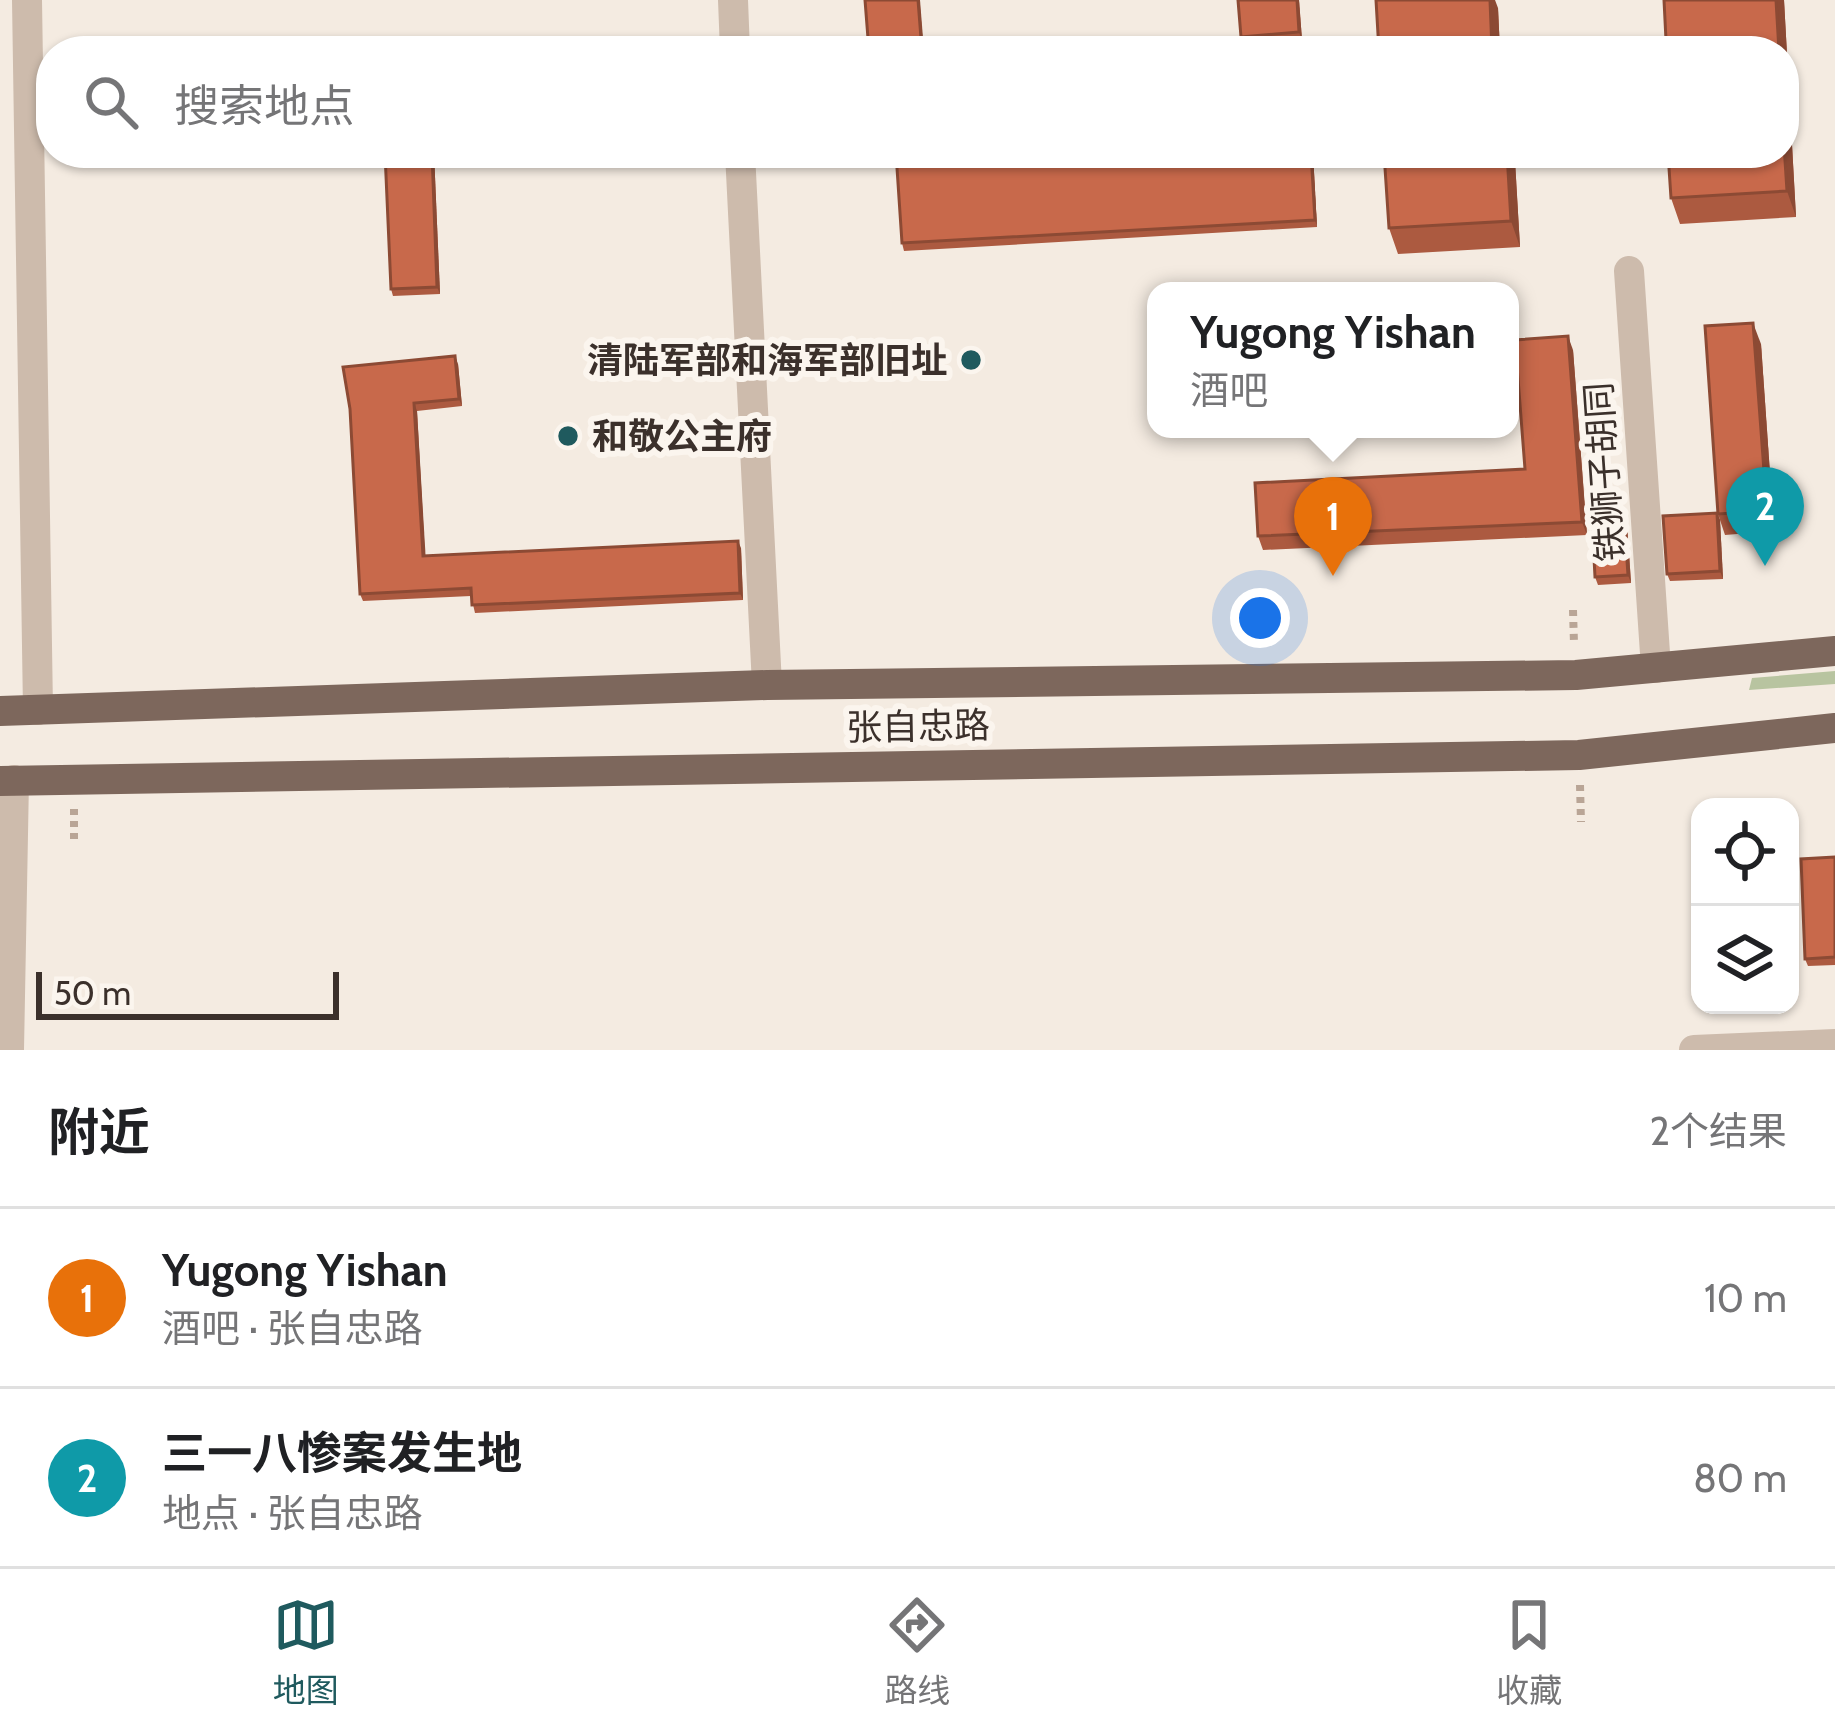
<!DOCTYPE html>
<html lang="zh">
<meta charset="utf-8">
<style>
body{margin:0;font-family:Cabin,"Noto Sans SC",sans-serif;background:#f2f2f2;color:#202124}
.controls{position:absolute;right:36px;bottom:36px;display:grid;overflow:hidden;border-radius:24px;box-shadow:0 3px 9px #0004}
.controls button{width:108px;height:108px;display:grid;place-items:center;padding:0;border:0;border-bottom:3px solid #e0e0e0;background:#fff;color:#202124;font:60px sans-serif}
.scale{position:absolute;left:36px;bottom:30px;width:303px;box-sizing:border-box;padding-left:12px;border:6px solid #3b302b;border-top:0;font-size:33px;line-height:42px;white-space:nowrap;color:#3b302b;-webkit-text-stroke:9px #fbf5ee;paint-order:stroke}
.you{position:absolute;left:1260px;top:618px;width:42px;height:42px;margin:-30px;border:9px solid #fff;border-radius:50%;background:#1a73e8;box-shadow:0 0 0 18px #1a73e833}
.badge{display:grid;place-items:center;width:78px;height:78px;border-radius:50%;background:#1f5a5e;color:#fff;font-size:39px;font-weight:700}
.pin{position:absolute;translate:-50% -99px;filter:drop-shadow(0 3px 6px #0008)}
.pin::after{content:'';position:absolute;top:63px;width:42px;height:36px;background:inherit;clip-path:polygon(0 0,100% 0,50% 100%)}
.popup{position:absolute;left:1147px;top:282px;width:372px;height:156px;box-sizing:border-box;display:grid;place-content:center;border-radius:24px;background:#fff;filter:drop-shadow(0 3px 9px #0005);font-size:39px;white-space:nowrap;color:#757577}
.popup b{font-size:45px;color:#202124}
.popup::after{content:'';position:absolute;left:50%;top:100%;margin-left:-24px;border:24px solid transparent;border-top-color:#fff}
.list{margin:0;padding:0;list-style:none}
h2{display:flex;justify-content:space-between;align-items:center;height:156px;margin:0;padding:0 48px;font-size:51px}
h2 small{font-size:39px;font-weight:400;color:#757577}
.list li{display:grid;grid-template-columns:78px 1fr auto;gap:36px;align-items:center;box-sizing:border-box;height:180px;padding:0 48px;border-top:3px solid #e0e0e0}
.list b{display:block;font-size:45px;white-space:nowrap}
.list p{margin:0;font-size:39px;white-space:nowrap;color:#757577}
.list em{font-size:39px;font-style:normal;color:#757577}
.icon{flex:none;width:66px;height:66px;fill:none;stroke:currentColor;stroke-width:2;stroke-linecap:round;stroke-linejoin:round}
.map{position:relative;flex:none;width:1835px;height:1050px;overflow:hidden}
.search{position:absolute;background:#fff;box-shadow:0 3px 9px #0004;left:36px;right:36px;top:36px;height:132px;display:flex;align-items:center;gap:30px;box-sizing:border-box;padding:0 42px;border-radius:48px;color:#757577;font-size:45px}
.sheet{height:516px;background:#fff}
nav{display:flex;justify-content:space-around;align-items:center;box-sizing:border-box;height:168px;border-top:3px solid #e0e0e0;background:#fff;font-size:33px;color:#757577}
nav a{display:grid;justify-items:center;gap:6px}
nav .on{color:#1f5a5e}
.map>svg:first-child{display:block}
</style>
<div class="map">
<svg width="1835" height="1050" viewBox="0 0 1835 1050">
<rect width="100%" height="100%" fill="#f4ebe1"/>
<!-- green -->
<polygon fill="#b8c4a0" points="1835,671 1835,684 1749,690 1752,678"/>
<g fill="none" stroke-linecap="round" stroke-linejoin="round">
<!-- path -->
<g stroke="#b9a596" stroke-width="8" stroke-dasharray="6 6" stroke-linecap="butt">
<polyline points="1573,610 1574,644"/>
<polyline points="1580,785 1581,822"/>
<polyline points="74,809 74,845"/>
</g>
<!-- minor -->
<g stroke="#cdbbac" stroke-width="30">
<polyline points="27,0 38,710"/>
<polyline points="733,0 735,51"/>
<polyline points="740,153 767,685"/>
<polyline points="1629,271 1656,668"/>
<polyline points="9,1050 14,780"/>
<polyline points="1694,1050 1835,1044"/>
</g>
<!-- major -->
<g stroke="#7d675c" stroke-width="30">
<polyline points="0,711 767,685 1576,675 1835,651"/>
<polyline points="0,781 1579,755 1835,728"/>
</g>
</g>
<!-- wall -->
<g fill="#ac5a40">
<polygon points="1299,0 1302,40 1243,44 1241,37"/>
<polygon points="1784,0 1796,217 1680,224 1671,198 1784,153 1379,51 1498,8 1500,50 1666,40"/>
<polygon points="385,153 434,153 440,294 393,296 391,289"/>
<polygon points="896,153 1313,153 1317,227 904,251 902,243"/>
<polygon points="1384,153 1665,153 1515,161 1520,247 1398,254 1389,228"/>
<polygon points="1761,344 1774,531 1725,535 1718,514"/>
<polygon points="1573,350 1587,535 1263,550 1258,536 1525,469"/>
<polygon points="458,364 462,406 417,411 425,556 741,548 743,600 475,613 471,596 363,601 360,594 350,409"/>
<polygon points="1717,513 1720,520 1723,579 1670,581 1667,574"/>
<polygon points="1624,518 1627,525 1631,583 1598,585 1595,577"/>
<polygon points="1835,857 1835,965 1808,966 1805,959"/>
</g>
<!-- shaded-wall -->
<g fill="#8c4a34">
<polygon points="918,0 920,0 924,51 922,51"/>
<polygon points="1297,0 1299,0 1302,40 1299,32"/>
<polygon points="1490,0 1495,0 1498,8 1500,51 1493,51"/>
<polygon points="1776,0 1784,0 1796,217 1787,191 1784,145 1784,51 1779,51"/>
<polygon points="432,153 434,153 440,294 437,287"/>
<polygon points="1311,153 1313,153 1317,227 1315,220"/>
<polygon points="1507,153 1512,153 1515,161 1520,247 1511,221"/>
<polygon points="1753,323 1761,344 1774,531 1767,511"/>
<polygon points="1568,336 1573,350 1587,535 1582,522"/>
<polygon points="455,356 458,364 462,406 459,399"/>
<polygon points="414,403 417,411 426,563 423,556"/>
<polygon points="1717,513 1720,520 1723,579 1720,571"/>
<polygon points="1624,518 1627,525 1631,583 1628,575"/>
<polygon points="738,541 741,548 743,600 740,593"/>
</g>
<!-- building -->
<g fill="#c8694b" stroke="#8c4a34" stroke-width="3">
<polygon points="865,0 918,0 922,51 869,51"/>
<polygon points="1238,0 1297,0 1299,32 1241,37"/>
<polygon points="1376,0 1490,0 1492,50 1666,40 1664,0 1776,0 1779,51 1379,51"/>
<polygon points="1784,145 1787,191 1671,198 1668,153 1784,153"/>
<polygon points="385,153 432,153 437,287 391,289"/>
<polygon points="896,153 1311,153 1315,220 902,243"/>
<polygon points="1384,153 1507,153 1511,221 1389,228"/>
<polygon points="1753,323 1767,511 1718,514 1705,326"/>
<polygon points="1568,336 1582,522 1258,536 1255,483 1525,469 1515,340"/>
<polygon points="455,356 459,399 414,403 423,556 738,541 740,593 472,605 471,588 360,594 350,409 343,367"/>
<polygon points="1717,513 1720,571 1667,574 1663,516"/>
<polygon points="1624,518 1628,575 1595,577 1592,520"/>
<polygon points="1835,857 1835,957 1805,959 1801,859"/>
</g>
<!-- markers -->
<g fill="#1f5a5e" stroke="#fbf5ee" stroke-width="4.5">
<circle cx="971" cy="360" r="12"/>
<circle cx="568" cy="436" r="12"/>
</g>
<g text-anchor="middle" stroke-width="12" stroke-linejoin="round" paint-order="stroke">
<!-- poi labels -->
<g font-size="36" font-weight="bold" fill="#3b302b" stroke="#fbf5ee" text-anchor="end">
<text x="947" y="373">清陆军部和海军部旧址</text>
<text x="592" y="449" text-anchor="start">和敬公主府</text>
</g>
<!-- street labels -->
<g font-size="36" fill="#3b302b" stroke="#fbf5ee">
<text transform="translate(1604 472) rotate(-94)" y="13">铁狮子胡同</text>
<text transform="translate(918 726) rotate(-1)" y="13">张自忠路</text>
</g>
</g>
</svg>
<div class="controls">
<button><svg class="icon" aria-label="locate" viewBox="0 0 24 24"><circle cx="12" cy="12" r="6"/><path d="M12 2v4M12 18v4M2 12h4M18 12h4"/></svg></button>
<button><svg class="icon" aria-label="layers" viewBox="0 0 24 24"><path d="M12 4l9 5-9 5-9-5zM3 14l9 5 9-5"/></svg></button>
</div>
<div class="scale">50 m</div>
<div class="you"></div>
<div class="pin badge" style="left:1333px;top:576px;background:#e8710a">1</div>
<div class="popup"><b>Yugong Yishan</b>酒吧</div>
<div class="pin badge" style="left:1765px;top:566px;background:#0f9aa8">2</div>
<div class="search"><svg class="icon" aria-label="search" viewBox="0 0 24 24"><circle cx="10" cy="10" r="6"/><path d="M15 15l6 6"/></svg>搜索地点</div>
</div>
<section class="sheet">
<h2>附近<small>2个结果</small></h2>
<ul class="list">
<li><span class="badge" style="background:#e8710a">1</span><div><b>Yugong Yishan</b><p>酒吧 · 张自忠路</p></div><em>10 m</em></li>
<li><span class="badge" style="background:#0f9aa8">2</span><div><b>三一八惨案发生地</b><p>地点 · 张自忠路</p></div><em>80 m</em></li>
</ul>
</section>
<nav>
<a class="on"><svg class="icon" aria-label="map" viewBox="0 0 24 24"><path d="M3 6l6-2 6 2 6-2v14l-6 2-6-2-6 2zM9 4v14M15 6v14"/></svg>地图</a>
<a><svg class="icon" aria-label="directions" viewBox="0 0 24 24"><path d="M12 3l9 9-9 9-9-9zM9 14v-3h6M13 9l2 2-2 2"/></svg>路线</a>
<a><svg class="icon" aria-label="saved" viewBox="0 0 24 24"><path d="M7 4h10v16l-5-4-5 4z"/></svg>收藏</a>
</nav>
